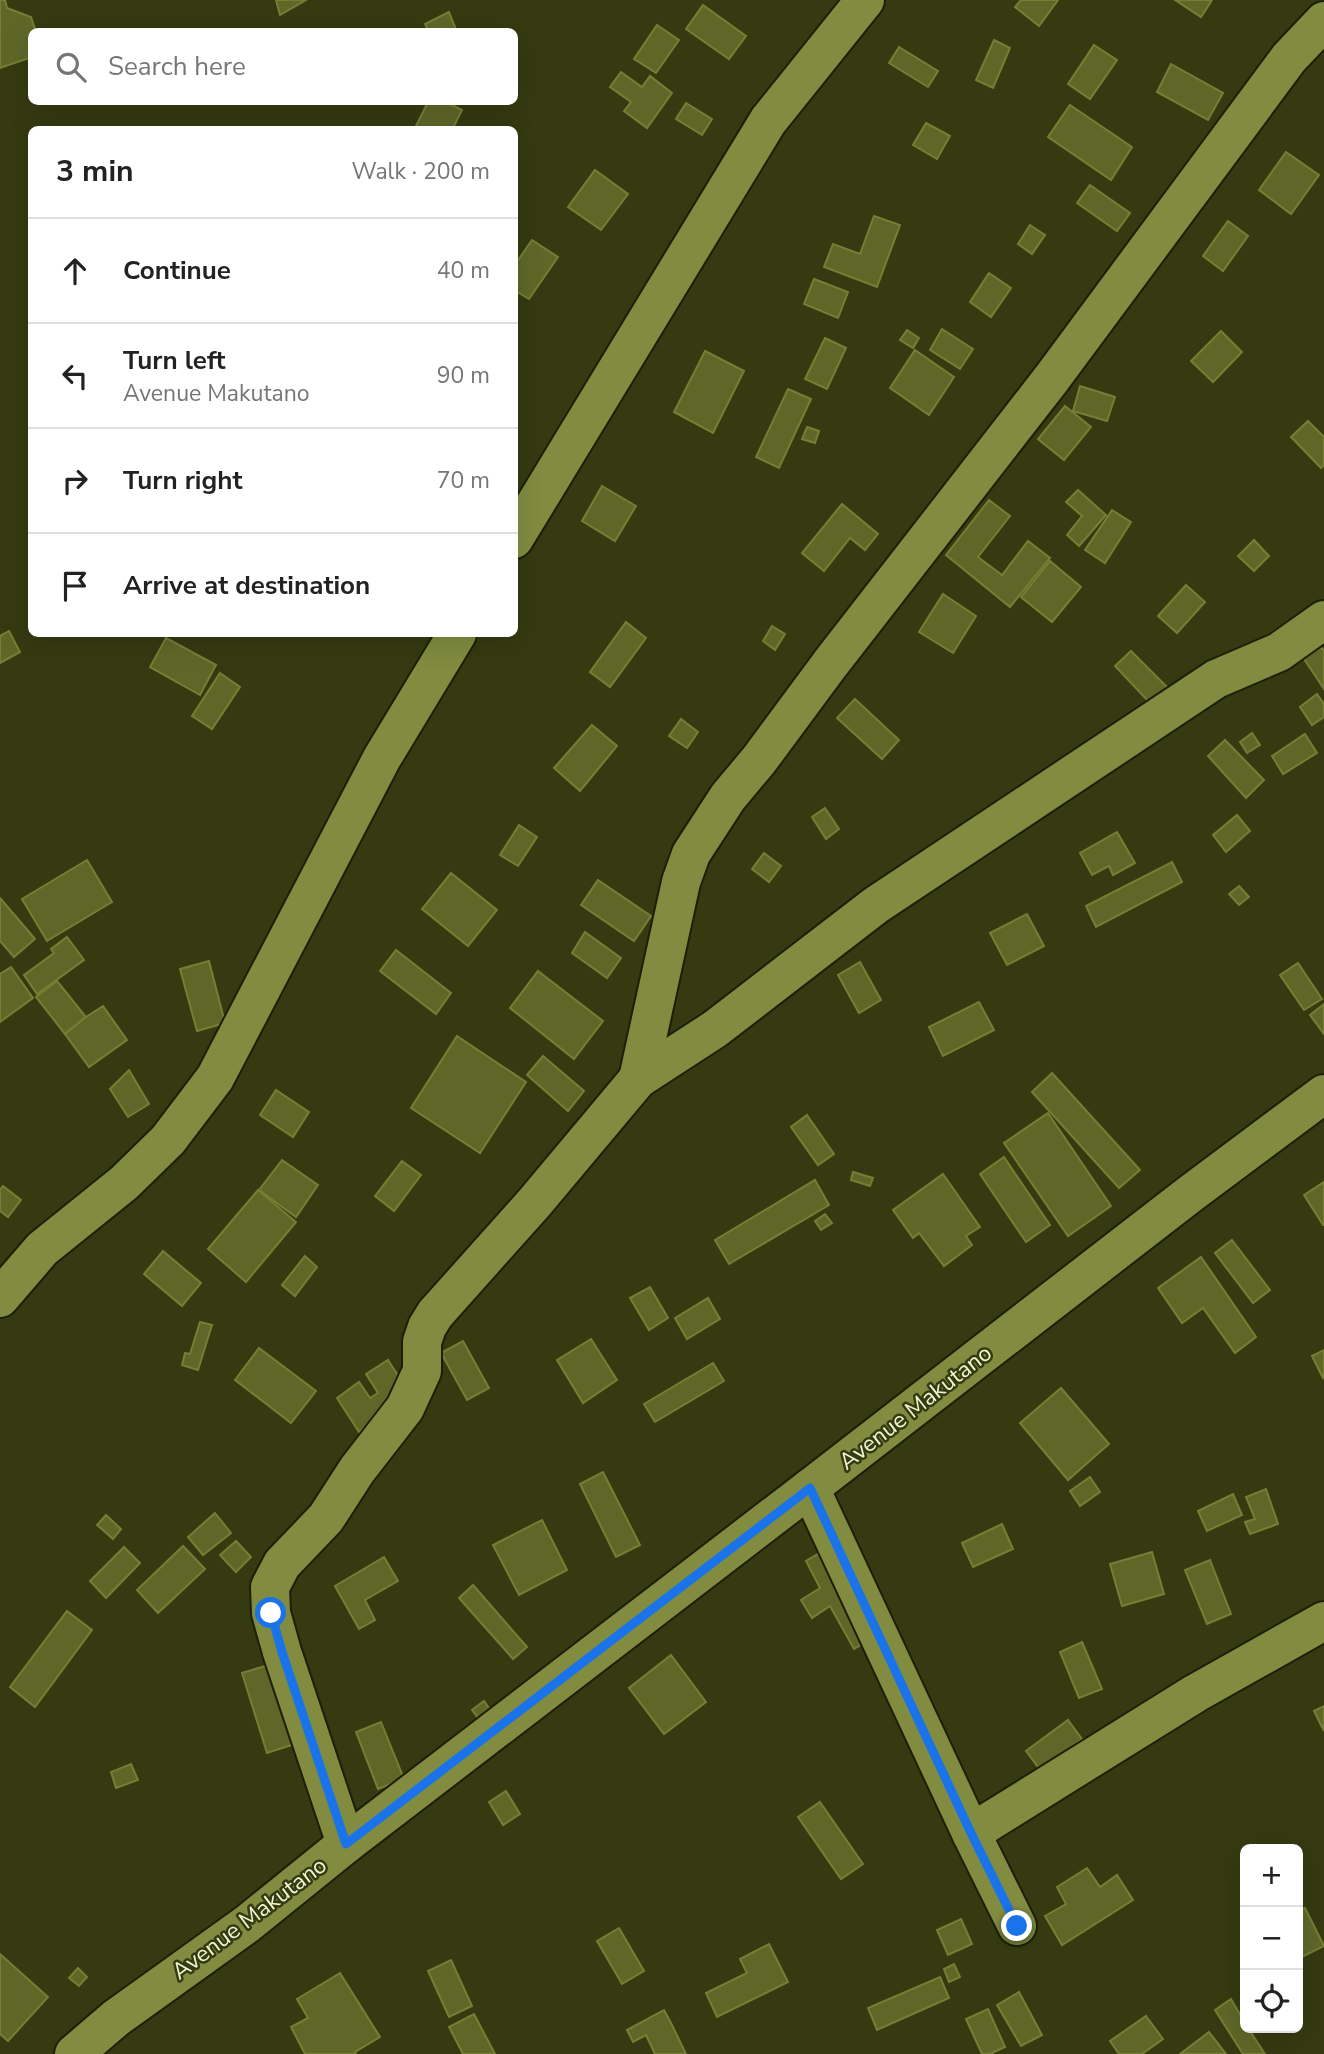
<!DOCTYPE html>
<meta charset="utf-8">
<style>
body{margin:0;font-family:"Nunito Sans",sans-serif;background:#f6f6f6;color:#222}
.controls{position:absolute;right:21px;bottom:21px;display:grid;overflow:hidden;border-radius:10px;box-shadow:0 7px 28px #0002}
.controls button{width:63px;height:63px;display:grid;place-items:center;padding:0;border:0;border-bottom:2px solid #e0e0e0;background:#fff;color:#222;font:35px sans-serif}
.stop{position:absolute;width:21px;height:21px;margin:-16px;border:5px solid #1a73e8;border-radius:50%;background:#fff}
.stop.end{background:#1a73e8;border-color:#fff;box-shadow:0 2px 7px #0008}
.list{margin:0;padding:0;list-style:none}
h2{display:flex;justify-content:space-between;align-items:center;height:91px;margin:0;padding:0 28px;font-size:30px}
h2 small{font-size:23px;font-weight:400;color:#767676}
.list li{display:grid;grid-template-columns:46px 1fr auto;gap:21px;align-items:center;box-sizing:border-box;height:105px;padding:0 28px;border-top:2px solid #e0e0e0}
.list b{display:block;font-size:26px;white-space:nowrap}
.list p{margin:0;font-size:23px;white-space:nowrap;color:#767676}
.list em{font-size:23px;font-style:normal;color:#767676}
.icon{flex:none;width:38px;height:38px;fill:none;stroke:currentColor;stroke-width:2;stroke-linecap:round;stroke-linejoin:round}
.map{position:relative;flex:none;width:1324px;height:2054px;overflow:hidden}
.search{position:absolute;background:#fff;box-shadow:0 7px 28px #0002;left:28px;top:28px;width:490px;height:77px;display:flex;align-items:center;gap:18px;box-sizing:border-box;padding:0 24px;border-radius:10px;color:#767676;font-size:26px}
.panel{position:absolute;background:#fff;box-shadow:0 7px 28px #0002;left:28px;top:126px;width:490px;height:511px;border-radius:10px}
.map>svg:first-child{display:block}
</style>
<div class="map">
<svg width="1324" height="2054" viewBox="0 0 1324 2054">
<rect width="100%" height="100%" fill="#353a11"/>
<!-- building -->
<g fill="#5f6728" stroke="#757f33" stroke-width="2">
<polygon points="0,0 5,0 7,8 31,17 36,32 32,32 32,57 0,68"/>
<polygon points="276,0 306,0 280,15"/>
<polygon points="1021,0 1058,0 1039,26 1015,7"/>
<polygon points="1175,0 1212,0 1201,17"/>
<polygon points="703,5 746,36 729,59 686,29"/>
<polygon points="449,12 457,32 429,32 425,24"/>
<polygon points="657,25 679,40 656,73 634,59"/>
<polygon points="994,40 1010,48 993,88 976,80"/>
<polygon points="1094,45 1117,60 1090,99 1068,84"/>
<polygon points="899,47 938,71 928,87 889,63"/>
<polygon points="1171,64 1223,93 1208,120 1157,92"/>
<polygon points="621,72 642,87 650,76 672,93 647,128 624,111 631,102 610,87"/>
<polygon points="428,102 446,102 462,110 452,130 414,130"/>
<polygon points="686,103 712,119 702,135 676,119"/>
<polygon points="1070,105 1132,147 1111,180 1048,137"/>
<polygon points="926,123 950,136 937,159 913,145"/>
<polygon points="1286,152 1319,175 1291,214 1259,190"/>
<polygon points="595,170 628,194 601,230 568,207"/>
<polygon points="1090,185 1130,213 1117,231 1077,203"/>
<polygon points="874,216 900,225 877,287 824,267 833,244 860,254"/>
<polygon points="1228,221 1248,236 1223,271 1203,256"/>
<polygon points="1030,225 1045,235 1032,254 1018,244"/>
<polygon points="532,240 558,257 529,299 514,290 514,266"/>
<polygon points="989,273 1011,288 991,317 970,302"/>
<polygon points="814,279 848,292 838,318 804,304"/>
<polygon points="942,329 973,349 960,369 930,350"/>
<polygon points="907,330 919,338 913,348 900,340"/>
<polygon points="1221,331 1242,352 1213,382 1191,361"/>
<polygon points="825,338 846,348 827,389 805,379"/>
<polygon points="915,350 954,377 929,415 890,388"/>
<polygon points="705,351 744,371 713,433 674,412"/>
<polygon points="1080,386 1115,397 1107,421 1073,411"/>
<polygon points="788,389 811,399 779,468 756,457"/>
<polygon points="1065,406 1091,427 1064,460 1038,439"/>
<polygon points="1308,421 1324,437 1324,465 1321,468 1291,437"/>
<polygon points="807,427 819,431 815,443 802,439"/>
<polygon points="602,486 636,506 615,541 582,521"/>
<polygon points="1078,490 1106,515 1079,546 1067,535 1082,516 1066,502"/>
<polygon points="989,500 1010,516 978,557 1002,575 1028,541 1050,558 1010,607 946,555"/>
<polygon points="842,504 878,534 865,550 850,538 824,571 802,553"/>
<polygon points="1112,510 1131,522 1105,563 1085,550"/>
<polygon points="1254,540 1269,556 1254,571 1238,556"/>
<polygon points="1050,561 1081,587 1052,622 1021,597"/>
<polygon points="1186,585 1205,602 1177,633 1158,616"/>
<polygon points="943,594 976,616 953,653 919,632"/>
<polygon points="626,622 646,638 610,687 590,672"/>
<polygon points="772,626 785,634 775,650 763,641"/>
<polygon points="9,631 20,652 0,663 0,636"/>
<polygon points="166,638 216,665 200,695 150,667"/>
<polygon points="1321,647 1324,651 1324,689 1304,659"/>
<polygon points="1131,651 1169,689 1152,705 1115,666"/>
<polygon points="220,673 240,687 212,729 192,716"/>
<polygon points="1317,694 1324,704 1324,717 1312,725 1300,707"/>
<polygon points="855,699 899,740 882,759 837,718"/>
<polygon points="681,719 698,732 687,748 669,736"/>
<polygon points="592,725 617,746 580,791 554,768"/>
<polygon points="1252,733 1260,745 1247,753 1240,742"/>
<polygon points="1305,734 1317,753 1283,774 1272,756"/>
<polygon points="1225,740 1264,780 1246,798 1208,756"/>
<polygon points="825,808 839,829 826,839 812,817"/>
<polygon points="1237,815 1250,831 1226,852 1213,835"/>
<polygon points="519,825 537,837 518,866 500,855"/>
<polygon points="1117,832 1135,863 1113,875 1109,866 1092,875 1080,853"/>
<polygon points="764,853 781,866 769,882 752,869"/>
<polygon points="87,860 112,902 47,941 22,899"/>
<polygon points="1172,862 1182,882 1096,927 1086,906"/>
<polygon points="451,873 497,910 468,946 422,909"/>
<polygon points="598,880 651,916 634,941 581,905"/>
<polygon points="1239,886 1249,897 1239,905 1229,894"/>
<polygon points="0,898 35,939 14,957 0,941"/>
<polygon points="1027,914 1044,946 1007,965 990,933"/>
<polygon points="585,932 621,958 607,978 572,953"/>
<polygon points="67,937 84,960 37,994 24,975 54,953 51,949"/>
<polygon points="396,950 451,993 436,1014 380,971"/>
<polygon points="209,961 225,1023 197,1031 180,969"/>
<polygon points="860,962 881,1000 859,1013 838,975"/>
<polygon points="1298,963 1322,999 1304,1010 1280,975"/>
<polygon points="11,967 33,998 0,1022 0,974"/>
<polygon points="538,971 603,1021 574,1059 510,1008"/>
<polygon points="57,981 86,1017 65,1034 36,997"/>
<polygon points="979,1002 994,1030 943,1056 929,1027"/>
<polygon points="1324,1004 1324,1034 1310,1015"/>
<polygon points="103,1006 127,1040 89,1067 65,1034 86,1017"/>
<polygon points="457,1036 526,1082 480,1153 411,1108"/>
<polygon points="543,1056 584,1091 568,1111 527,1075"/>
<polygon points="129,1070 149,1104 128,1117 110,1089"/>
<polygon points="1052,1073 1140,1170 1119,1188 1032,1092"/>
<polygon points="276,1090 309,1112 293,1137 260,1115"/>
<polygon points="1048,1113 1111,1206 1068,1236 1004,1143"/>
<polygon points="807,1115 834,1154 818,1165 791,1127"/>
<polygon points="1004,1157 1050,1225 1026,1242 980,1174"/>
<polygon points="282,1160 318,1185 296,1217 259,1190"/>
<polygon points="402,1161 421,1175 394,1211 375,1196"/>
<polygon points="853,1172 873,1178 870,1186 851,1180"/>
<polygon points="943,1174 980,1227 966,1236 972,1245 944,1266 919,1233 913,1238 893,1210"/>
<polygon points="815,1180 829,1205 729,1264 715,1240"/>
<polygon points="1324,1182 1324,1224 1323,1225 1304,1195"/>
<polygon points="3,1186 21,1200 8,1217 0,1211 0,1190"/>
<polygon points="258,1190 296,1222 246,1282 208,1249"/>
<polygon points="825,1214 832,1223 821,1230 815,1221"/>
<polygon points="1232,1240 1270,1290 1253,1303 1215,1253"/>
<polygon points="163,1251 201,1283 182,1306 144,1274"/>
<polygon points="305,1256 317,1267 295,1296 282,1285"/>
<polygon points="1201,1257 1256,1337 1235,1353 1203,1308 1182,1323 1158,1288"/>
<polygon points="650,1287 668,1318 649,1330 630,1298"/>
<polygon points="708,1298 720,1319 687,1339 675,1318"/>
<polygon points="200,1322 212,1325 198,1370 182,1365 185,1353 190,1354"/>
<polygon points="591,1339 617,1380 583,1403 557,1360"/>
<polygon points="463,1341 489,1388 467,1400 441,1353"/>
<polygon points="259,1348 316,1391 291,1423 235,1380"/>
<polygon points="1324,1350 1324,1377 1323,1378 1312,1356"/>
<polygon points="388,1360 410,1394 359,1432 337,1398 359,1382 370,1398 378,1393 366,1374"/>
<polygon points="713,1363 724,1381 655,1422 644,1404"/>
<polygon points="1061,1388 1109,1444 1068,1480 1020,1423"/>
<polygon points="603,1472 640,1545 616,1557 580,1484"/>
<polygon points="1090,1477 1100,1492 1080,1506 1070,1491"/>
<polygon points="1266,1489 1278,1524 1250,1534 1245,1522 1255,1519 1246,1497"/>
<polygon points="1233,1494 1242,1515 1207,1531 1198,1511"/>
<polygon points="215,1513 231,1533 203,1555 188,1537"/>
<polygon points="106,1515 121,1529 113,1539 97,1525"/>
<polygon points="542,1520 567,1570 519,1595 493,1545"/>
<polygon points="1002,1524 1013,1549 973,1567 962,1543"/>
<polygon points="236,1541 251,1557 236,1572 220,1555"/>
<polygon points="183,1546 205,1569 158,1613 137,1590"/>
<polygon points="124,1547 140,1563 106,1598 90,1581"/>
<polygon points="825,1550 873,1638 854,1649 830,1606 812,1618 801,1600 820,1588 806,1561"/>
<polygon points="1152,1552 1164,1594 1122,1606 1110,1564"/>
<polygon points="384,1557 398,1581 365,1600 375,1620 359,1629 335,1586"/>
<polygon points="1210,1560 1231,1614 1207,1624 1185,1570"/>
<polygon points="473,1585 527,1647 513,1659 459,1598"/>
<polygon points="67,1611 92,1630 35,1707 10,1687"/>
<polygon points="1082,1642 1102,1689 1079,1698 1060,1652"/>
<polygon points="671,1655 706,1702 664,1734 629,1688"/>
<polygon points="285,1660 310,1739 267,1753 242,1673"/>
<polygon points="484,1701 501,1725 490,1734 472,1710"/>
<polygon points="1324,1706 1324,1731 1314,1711"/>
<polygon points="1068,1720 1082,1739 1041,1771 1026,1751"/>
<polygon points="381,1722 404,1779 378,1789 356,1732"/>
<polygon points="131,1764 138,1780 116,1788 111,1772"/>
<polygon points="506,1791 520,1814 503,1825 489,1802"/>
<polygon points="820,1802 863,1864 841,1879 798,1817"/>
<polygon points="1087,1868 1100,1887 1117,1875 1133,1900 1062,1945 1045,1916 1066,1904 1057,1887"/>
<polygon points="1305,1908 1324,1946 1298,1959 1298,1912"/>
<polygon points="961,1919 972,1944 948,1955 937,1930"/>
<polygon points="619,1928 644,1971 622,1984 597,1941"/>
<polygon points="769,1944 788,1982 717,2017 706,1993 747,1973 740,1959"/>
<polygon points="0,1954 48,1997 8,2041 0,2034"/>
<polygon points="451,1960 472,2006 449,2017 428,1971"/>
<polygon points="954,1964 960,1977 949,1982 944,1969"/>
<polygon points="78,1968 87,1977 79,1986 69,1978"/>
<polygon points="340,1973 380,2037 355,2052 356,2054 305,2054 291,2027 308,2018 297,1999"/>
<polygon points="940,1977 949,1998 877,2030 868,2008"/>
<polygon points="1019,1992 1042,2035 1021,2046 997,2005"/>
<polygon points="1231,1999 1245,2023 1245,2028 1248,2028 1265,2054 1243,2054 1215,2010"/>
<polygon points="988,2009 1005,2047 990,2054 982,2054 966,2019"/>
<polygon points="664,2010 671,2023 686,2054 655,2054 646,2035 633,2042 627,2030"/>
<polygon points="474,2014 495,2054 463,2054 449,2027"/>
<polygon points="1146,2016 1163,2039 1142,2054 1119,2054 1110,2041"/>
<polygon points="1209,2032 1226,2054 1180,2054"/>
</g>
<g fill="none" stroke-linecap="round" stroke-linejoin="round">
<!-- minor casing -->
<g stroke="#1d2008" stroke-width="42">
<g id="minor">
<polyline points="514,539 768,121 865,0"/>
<polyline points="638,1079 681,882 691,854 728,797 759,760 830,664 1052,378 1289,58 1324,21"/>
<polyline points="0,1298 42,1249 124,1183 168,1140 215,1078 382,758 457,634"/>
<polyline points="810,1488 971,1833 1017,1926"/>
<polyline points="971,1833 1196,1693 1324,1621"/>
<polyline points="346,1844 282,1652 271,1613 270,1587 282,1564 326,1518 357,1470 405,1408 422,1371 422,1342 427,1327 435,1314 535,1202 638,1079 715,1029 876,905 1216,679 1279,652 1324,620"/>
<polyline points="74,2054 116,2018 247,1924 346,1844 810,1488 1190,1194 1324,1094"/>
</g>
</g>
<!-- minor -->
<use href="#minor" stroke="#818c40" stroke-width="38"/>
</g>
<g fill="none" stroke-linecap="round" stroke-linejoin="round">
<!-- route -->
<polyline stroke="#1a73e8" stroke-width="9" points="271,1613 282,1652 346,1844 810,1488 971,1833 1017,1926"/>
</g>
<g text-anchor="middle" stroke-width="5" stroke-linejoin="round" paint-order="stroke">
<!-- street labels -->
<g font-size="23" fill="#eff6cf" stroke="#353a11">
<text transform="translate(915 1407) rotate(-38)" y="8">Avenue Makutano</text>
<text transform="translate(249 1918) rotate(-37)" y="8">Avenue Makutano</text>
</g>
</g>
</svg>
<div class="controls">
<button>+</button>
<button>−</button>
<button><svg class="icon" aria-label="locate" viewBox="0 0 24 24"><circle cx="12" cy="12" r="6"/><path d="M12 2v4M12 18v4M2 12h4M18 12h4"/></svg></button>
</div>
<div class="stop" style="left:271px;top:1613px"></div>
<div class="stop end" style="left:1017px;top:1926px"></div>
<div class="search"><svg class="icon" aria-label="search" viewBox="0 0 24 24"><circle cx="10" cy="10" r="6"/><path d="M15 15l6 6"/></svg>Search here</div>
<section class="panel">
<h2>3 min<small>Walk · 200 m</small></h2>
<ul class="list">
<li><svg class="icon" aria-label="ahead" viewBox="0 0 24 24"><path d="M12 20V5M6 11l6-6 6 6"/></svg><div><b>Continue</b></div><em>40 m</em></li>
<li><svg class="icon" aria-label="left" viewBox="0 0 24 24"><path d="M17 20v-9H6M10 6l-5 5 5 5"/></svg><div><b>Turn left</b><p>Avenue Makutano</p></div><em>90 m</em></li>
<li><svg class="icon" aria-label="right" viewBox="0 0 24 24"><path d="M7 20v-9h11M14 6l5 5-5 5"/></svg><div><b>Turn right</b></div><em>70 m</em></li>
<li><svg class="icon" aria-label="arrive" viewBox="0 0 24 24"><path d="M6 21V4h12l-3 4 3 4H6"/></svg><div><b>Arrive at destination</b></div></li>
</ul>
</section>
</div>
